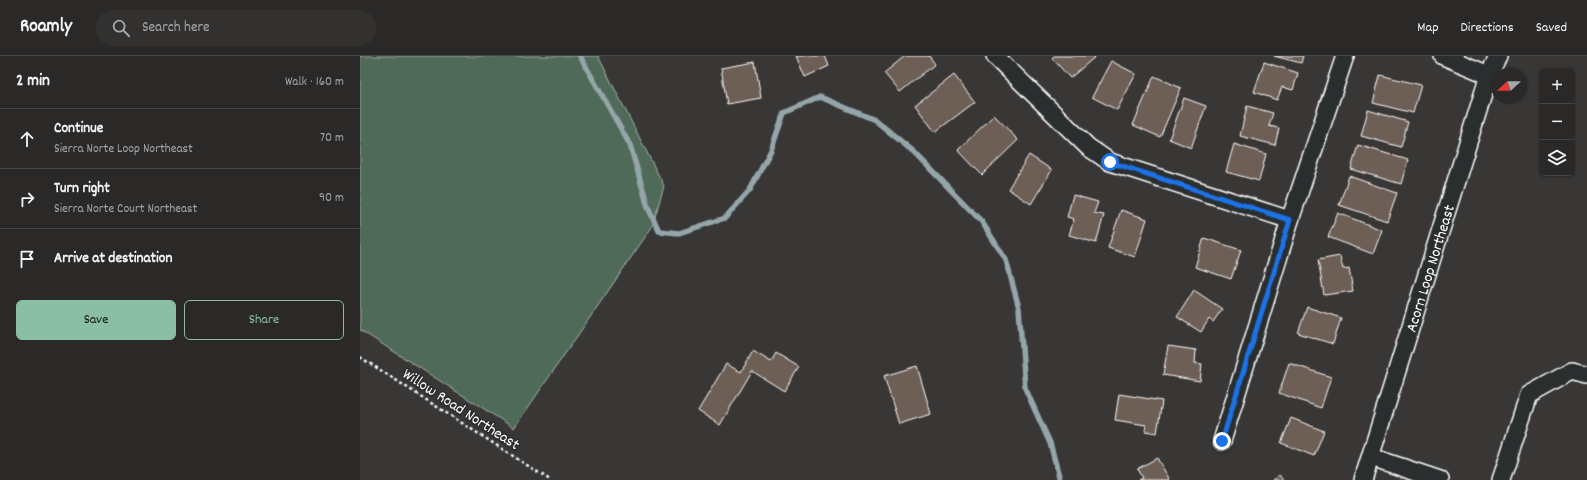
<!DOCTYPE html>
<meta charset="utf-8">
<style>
body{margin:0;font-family:Dekko,sans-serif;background:#323130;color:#f1f3f6}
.controls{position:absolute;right:12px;top:12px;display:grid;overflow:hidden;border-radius:6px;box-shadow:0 1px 3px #0004}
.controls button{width:36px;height:36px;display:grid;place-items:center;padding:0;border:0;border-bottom:1px solid #464545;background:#2a2928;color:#f1f3f6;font:20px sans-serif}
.compass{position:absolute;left:1131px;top:12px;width:36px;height:36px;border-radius:50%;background:#2a2928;box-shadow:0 1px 3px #0004;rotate:249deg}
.stop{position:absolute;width:12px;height:12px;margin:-9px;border:3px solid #1a73e8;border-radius:50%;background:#fff}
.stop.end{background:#1a73e8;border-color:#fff;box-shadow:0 1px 4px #0008}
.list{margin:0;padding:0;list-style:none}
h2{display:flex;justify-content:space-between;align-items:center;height:52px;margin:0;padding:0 16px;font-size:17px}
h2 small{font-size:13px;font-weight:400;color:#a5a6a8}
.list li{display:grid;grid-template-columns:26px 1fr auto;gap:12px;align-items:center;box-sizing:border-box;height:60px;padding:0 16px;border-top:1px solid #464545}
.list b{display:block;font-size:15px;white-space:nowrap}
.list p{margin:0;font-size:13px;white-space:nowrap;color:#a5a6a8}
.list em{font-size:13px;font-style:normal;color:#a5a6a8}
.actions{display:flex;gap:8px;padding:12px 16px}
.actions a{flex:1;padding:9px 0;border:1px solid #8abfa5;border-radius:6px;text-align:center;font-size:14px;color:#8abfa5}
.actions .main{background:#8abfa5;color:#111}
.icon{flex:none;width:22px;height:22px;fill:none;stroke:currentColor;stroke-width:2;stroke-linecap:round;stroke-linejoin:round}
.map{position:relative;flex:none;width:1227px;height:424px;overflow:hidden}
header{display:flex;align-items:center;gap:24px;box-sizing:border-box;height:56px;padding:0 20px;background:#2a2928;border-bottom:1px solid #464545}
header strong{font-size:19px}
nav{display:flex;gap:22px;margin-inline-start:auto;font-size:14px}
.search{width:280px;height:36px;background:#323130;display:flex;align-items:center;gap:10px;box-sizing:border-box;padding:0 14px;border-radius:22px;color:#a5a6a8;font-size:15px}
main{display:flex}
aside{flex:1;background:#2a2928}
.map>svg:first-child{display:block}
</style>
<header>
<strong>Roamly</strong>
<div class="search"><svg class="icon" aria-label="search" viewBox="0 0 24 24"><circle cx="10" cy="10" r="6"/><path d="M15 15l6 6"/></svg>Search here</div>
<nav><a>Map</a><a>Directions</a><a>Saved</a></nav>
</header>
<main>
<aside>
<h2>2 min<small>Walk · 160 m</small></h2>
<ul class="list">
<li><svg class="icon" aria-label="ahead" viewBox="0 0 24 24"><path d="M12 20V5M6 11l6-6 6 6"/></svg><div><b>Continue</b><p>Sierra Norte Loop Northeast</p></div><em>70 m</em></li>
<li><svg class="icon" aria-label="right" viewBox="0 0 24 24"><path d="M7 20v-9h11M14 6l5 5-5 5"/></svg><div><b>Turn right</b><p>Sierra Norte Court Northeast</p></div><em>90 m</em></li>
<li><svg class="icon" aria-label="arrive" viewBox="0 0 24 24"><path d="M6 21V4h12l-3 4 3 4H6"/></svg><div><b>Arrive at destination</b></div></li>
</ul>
<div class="actions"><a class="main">Save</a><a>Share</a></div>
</aside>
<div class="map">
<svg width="1227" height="424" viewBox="0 0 1227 424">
<rect width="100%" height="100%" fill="#383736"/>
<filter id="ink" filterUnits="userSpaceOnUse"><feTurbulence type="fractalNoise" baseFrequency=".025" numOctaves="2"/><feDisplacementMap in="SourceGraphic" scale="8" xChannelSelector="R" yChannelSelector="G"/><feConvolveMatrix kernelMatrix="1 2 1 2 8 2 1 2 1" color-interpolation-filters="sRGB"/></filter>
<g filter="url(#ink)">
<!-- green -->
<polygon fill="#506a58" stroke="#a8b4ac" points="0,0 238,0 304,130 292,171 154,372 0,274"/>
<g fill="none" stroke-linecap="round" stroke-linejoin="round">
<!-- stream -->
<polyline stroke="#95a6aa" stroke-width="5.5" points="220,0 270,89 288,151 299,175 319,177 365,162 390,134 411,94 424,57 460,41 515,64 554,96 622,166 646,204 659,252 665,332 690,387 700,424"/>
</g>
<!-- building -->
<g fill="#6e5e56" stroke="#fff">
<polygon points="436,0 465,0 469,10 445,21"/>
<polygon points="545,0 569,0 575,8 540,36 524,17"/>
<polygon points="694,0 736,0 710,22 692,2"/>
<polygon points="914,0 943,0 941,7"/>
<polygon points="751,5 776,18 757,54 732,41"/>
<polygon points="395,6 401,42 367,48 361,12"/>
<polygon points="904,6 938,17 933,34 922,31 917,44 894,36"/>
<polygon points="594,19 615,46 575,76 555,49"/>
<polygon points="1020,19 1061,29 1053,57 1013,47"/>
<polygon points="794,20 821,32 800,81 773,69"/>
<polygon points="824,42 846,50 831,92 809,83"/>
<polygon points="887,50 913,57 909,70 919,72 915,89 880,80"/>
<polygon points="1008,54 1048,66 1041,91 1001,80"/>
<polygon points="634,59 658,84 622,119 598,94"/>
<polygon points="874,88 906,98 899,125 866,116"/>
<polygon points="998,89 1048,104 1041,128 991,113"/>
<polygon points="669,99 692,114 671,148 648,133"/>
<polygon points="989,120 1037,137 1027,165 979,149"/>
<polygon points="713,139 738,146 734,157 744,159 736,187 709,179 714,163 707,161"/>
<polygon points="761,154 787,163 775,201 748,192"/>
<polygon points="978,157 1022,174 1013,198 968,181"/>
<polygon points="844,182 881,194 871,223 835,211"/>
<polygon points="980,200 983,213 989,212 993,235 964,239 958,204"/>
<polygon points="834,234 862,253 853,266 849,263 841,276 817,261"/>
<polygon points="947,251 981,262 973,288 938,277"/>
<polygon points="808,290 836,294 835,307 842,308 840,325 803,319"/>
<polygon points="393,295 411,306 416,297 439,311 424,335 392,315 360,369 338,355 366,308 381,316"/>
<polygon points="929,307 971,321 961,352 919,337"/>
<polygon points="557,310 571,358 539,368 524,320"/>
<polygon points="759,338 802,345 797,377 785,375 786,369 755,364"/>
<polygon points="931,362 964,375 954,400 921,387"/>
<polygon points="797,402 810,424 778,424 782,422 777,413"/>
<polygon points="920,419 924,424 913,424"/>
</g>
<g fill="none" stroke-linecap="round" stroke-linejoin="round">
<!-- minor casing -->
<g stroke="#fff" stroke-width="20">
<g id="minor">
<polyline points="635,0 728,91 750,106 930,164 985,0"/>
<polyline points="1083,0 1129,19"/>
<polyline points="862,385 930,164"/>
<polyline points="1011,401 1080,424"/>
<path id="s1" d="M1003,424L1129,19L1138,0"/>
<polyline points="1141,424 1169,339 1212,315 1227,319"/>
</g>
</g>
<!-- path -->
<polyline stroke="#fff" stroke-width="2.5" stroke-dasharray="3 3" stroke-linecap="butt" points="0,301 190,424"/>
<!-- minor -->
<use href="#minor" stroke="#2a2d2e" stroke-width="17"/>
</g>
</g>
<g fill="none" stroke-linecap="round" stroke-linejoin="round" filter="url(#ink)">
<!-- route -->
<polyline stroke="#1a73e8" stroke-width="5" points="750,106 930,164 862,385"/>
</g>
<g text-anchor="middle" stroke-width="3" stroke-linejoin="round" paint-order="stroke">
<!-- street labels -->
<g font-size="16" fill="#fff" stroke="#2a2d2e">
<text dy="6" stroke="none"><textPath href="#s1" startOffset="222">Acorn Loop Northeast</textPath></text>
<text transform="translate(102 352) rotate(33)" y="6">Willow Road Northeast</text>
</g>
</g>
</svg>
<div class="controls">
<button>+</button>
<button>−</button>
<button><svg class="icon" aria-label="layers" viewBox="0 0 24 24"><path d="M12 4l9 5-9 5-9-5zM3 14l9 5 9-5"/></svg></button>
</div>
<svg class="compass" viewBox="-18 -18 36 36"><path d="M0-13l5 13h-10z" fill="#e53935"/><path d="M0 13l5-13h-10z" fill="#a5a6a8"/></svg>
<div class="stop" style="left:750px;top:106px"></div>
<div class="stop end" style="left:862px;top:385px"></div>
</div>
</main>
